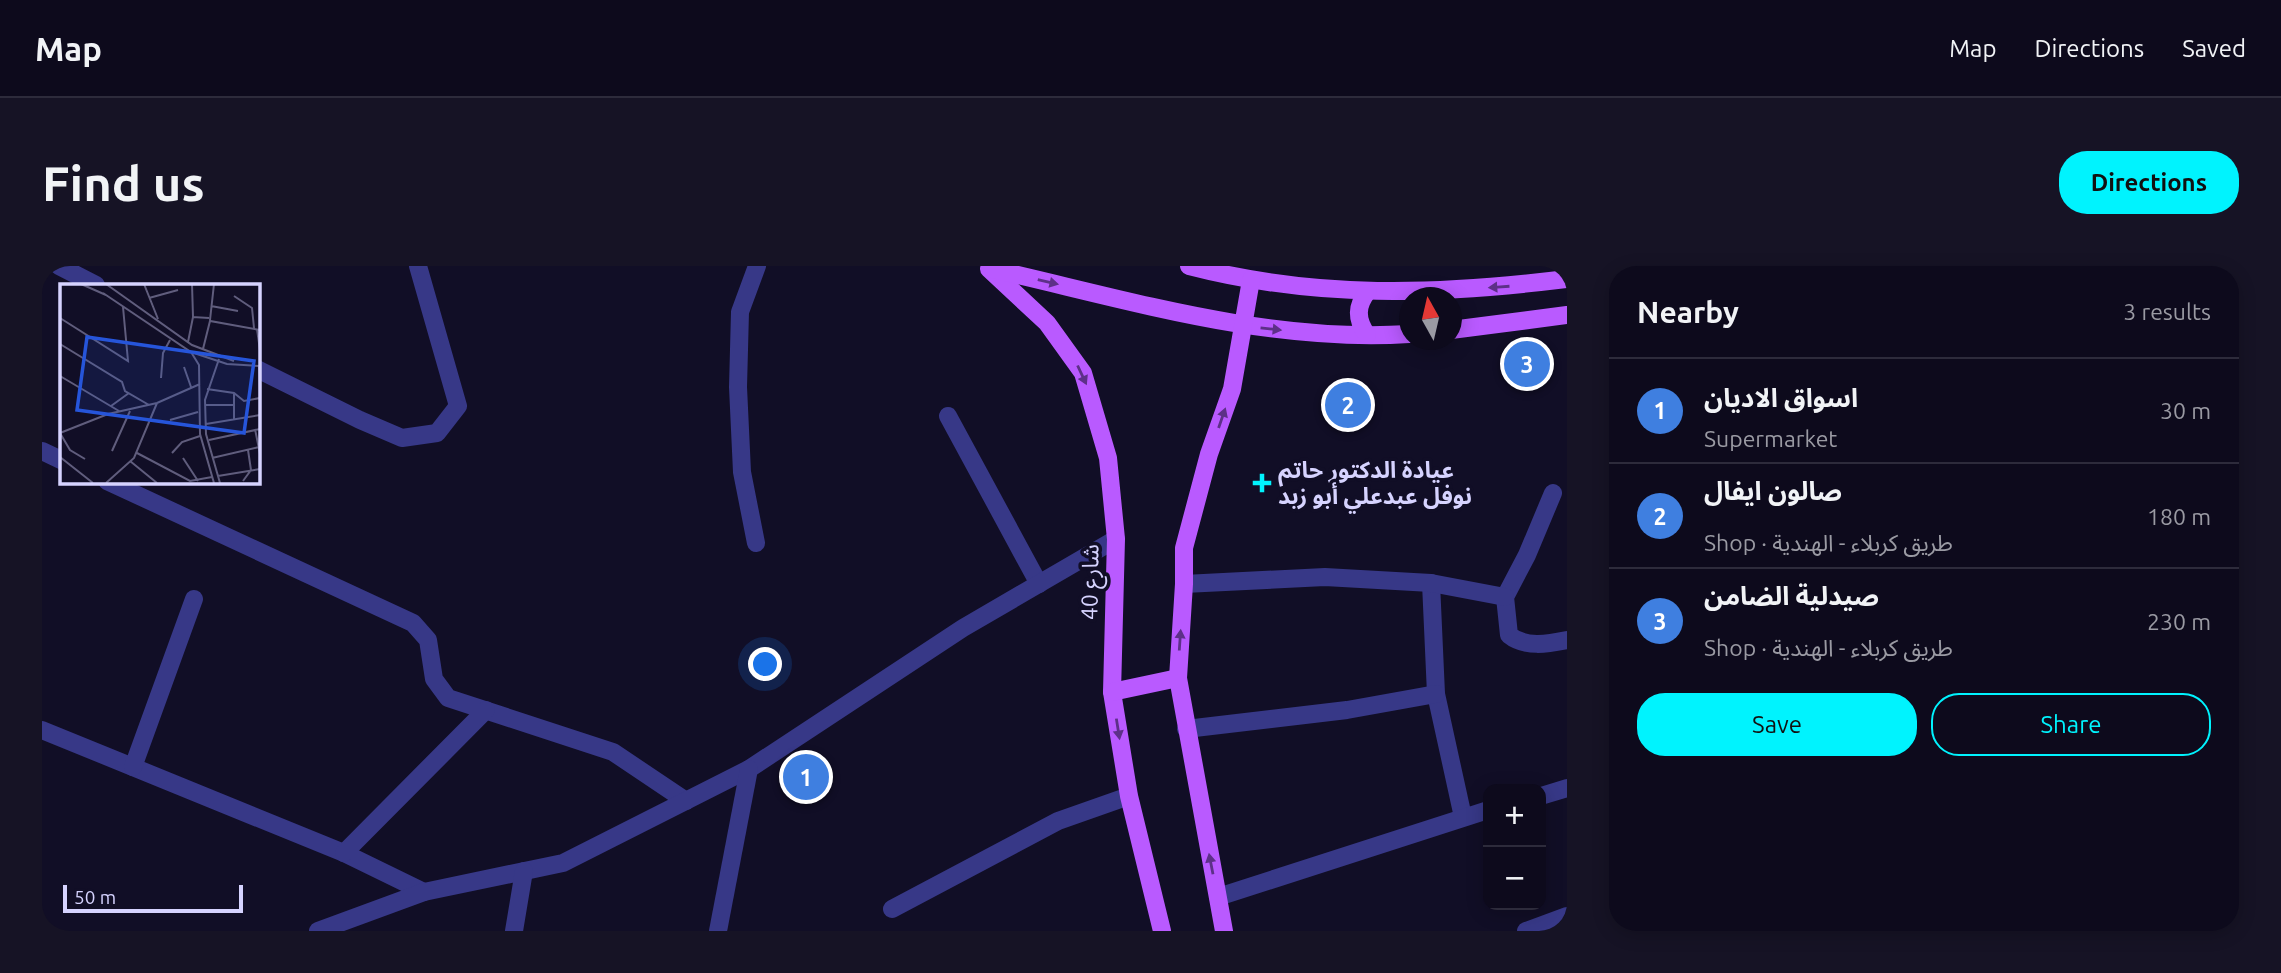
<!DOCTYPE html>
<meta charset="utf-8">
<style>
body{margin:0;font-family:Ubuntu,"Noto Sans Arabic",sans-serif;background:#161325;color:#f1f3f6}
.controls{position:absolute;right:21px;bottom:21px;display:grid;overflow:hidden;border-radius:14px;box-shadow:0 4px 18px #0003}
.controls button{width:63px;height:63px;display:grid;place-items:center;padding:0;border:0;border-bottom:2px solid #2d2b3b;background:#0d0a1c;color:#f1f3f6;font:35px sans-serif}
.compass{position:absolute;left:1357px;top:21px;width:63px;height:63px;border-radius:50%;background:#0d0a1c;box-shadow:0 4px 18px #0003;rotate:352deg}
.scale{position:absolute;left:21px;bottom:18px;width:180px;box-sizing:border-box;padding-left:7px;border:4px solid #d6d3ff;border-top:0;font-size:19px;line-height:24px;white-space:nowrap;color:#d6d3ff;-webkit-text-stroke:5px #110e26;paint-order:stroke}
.you{position:absolute;left:724px;top:399px;width:24px;height:24px;margin:-18px;border:5px solid #fff;border-radius:50%;background:#1a73e8;box-shadow:0 0 0 10px #1a73e833}
.badge{display:grid;place-items:center;width:46px;height:46px;border-radius:50%;background:#00f3fe;color:#fff;font-size:23px;font-weight:700}
.pin{position:absolute;translate:-50% -50%;border:4px solid #fff;box-shadow:0 2px 7px #0006}
.list{margin:0;padding:0;list-style:none}
h2{display:flex;justify-content:space-between;align-items:center;height:91px;margin:0;padding:0 28px;font-size:30px}
h2 small{font-size:23px;font-weight:400;color:#9a9aa3}
.list li{display:grid;grid-template-columns:46px 1fr auto;gap:21px;align-items:center;box-sizing:border-box;height:105px;padding:0 28px;border-top:2px solid #2d2b3b}
.list b{display:block;font-size:26px;white-space:nowrap}
.list p{margin:0;font-size:23px;white-space:nowrap;color:#9a9aa3}
.list em{font-size:23px;font-style:normal;color:#9a9aa3}
.actions{display:flex;gap:14px;padding:21px 28px}
.actions a{flex:1;padding:16px 0;border:2px solid #00f3fe;border-radius:28px;text-align:center;font-size:24px;color:#00f3fe}
.actions .main{background:#00f3fe;color:#111}
.map{position:relative;flex:none;width:1525px;height:665px;overflow:hidden;border-radius:28px}
header{display:flex;align-items:center;gap:42px;box-sizing:border-box;height:98px;padding:0 35px;background:#0d0a1c;border-bottom:2px solid #2d2b3b}
header strong{font-size:33px}
nav{display:flex;gap:38px;margin-inline-start:auto;font-size:24px}
.intro{display:flex;align-items:center;justify-content:space-between;box-sizing:border-box;height:168px;padding:0 42px}
h1{margin:0;font-size:49px}
.button{padding:18px 32px;border-radius:28px;background:#00f3fe;color:#111;font-size:24px;font-weight:700}
main{display:flex;gap:42px;padding:0 42px}
aside{flex:1;background:#0d0a1c;border-radius:28px;box-shadow:0 4px 18px #0003}
.map>svg:first-child{display:block}
</style>
<header>
<strong>Map</strong>
<nav><a>Map</a><a>Directions</a><a>Saved</a></nav>
</header>
<div class="intro"><h1>Find us</h1><a class="button">Directions</a></div>
<main>
<div class="map">
<svg width="1525" height="665" viewBox="0 0 1525 665">
<rect width="100%" height="100%" fill="#110e26"/>
<g fill="none" stroke-linecap="round" stroke-linejoin="round">
<!-- minor -->
<g stroke="#373887" stroke-width="18">
<polyline points="17,0 54,19"/>
<polyline points="215,103 318,154 360,172 395,167 416,140 376,0"/>
<polyline points="906,150 997,318"/>
<polyline points="0,185 19,194"/>
<polyline points="65,215 371,357 386,374 392,413 406,432 571,486 644,535"/>
<path d="M1511,227L1485,289L1463,331L1467,369C1483,382 1506,378 1525,374"/>
<polyline points="714,277 700,206 696,121 698,46 715,0"/>
<polyline points="1389,317 1394,428 1421,551"/>
<polyline points="1142,318 1283,311 1389,317 1463,331"/>
<polyline points="1144,463 1305,444 1394,428"/>
<polyline points="0,464 302,587 382,626"/>
<polyline points="91,501 152,333"/>
<polyline points="1499,530 1525,522"/>
<polyline points="302,587 444,444"/>
<polyline points="1176,631 1446,544"/>
<polyline points="850,643 1016,555 1087,530"/>
<polyline points="276,665 382,626 521,597 707,503 921,362 1074,273"/>
<polyline points="472,665 482,605"/>
<polyline points="676,665 707,503"/>
<polyline points="1484,665 1525,650"/>
</g>
<!-- major -->
<g stroke="#b95aff" stroke-width="18">
<path d="M1147,0C1275,33 1395,29 1525,13"/>
<polyline points="947,3 1005,57 1041,107 1066,192 1074,273 1070,426 1087,530 1120,665"/>
<path d="M950,3C1087,34 1225,77 1367,68"/>
<polyline points="1409,64 1525,49"/>
<path d="M1325,69C1314,53 1314,40 1326,25"/>
<polyline points="1070,426 1136,412"/>
<polyline points="1182,665 1136,412 1142,318 1142,282 1167,188 1190,123 1209,14"/>
</g>
</g>
<!-- one-way arrows -->
<defs><path id="oneway-solid" d="M-6-.8H1V-3.2L6.5 0L1 3.2V.8H-6Z" transform="scale(1.75)"/></defs>
<g fill="#5d3088">
<use href="#oneway-solid" transform="translate(1006 16) rotate(13)"/>
<use href="#oneway-solid" transform="translate(1457 21) rotate(176)"/>
<use href="#oneway-solid" transform="translate(1229 63) rotate(6)"/>
<use href="#oneway-solid" transform="translate(1040 109) rotate(65)"/>
<use href="#oneway-solid" transform="translate(1180 152) rotate(-71)"/>
<use href="#oneway-solid" transform="translate(1138 374) rotate(-86)"/>
<use href="#oneway-solid" transform="translate(1076 463) rotate(81)"/>
<use href="#oneway-solid" transform="translate(1169 598) rotate(-101)"/>
</g>
<!-- markers -->
<path fill="#00f3fe" stroke="#110e26" stroke-width="2.5" d="M1216.5 206.5h7v7h7v7h-7v7h-7v-7h-7v-7h7z"/>
<g text-anchor="middle" stroke-width="7" stroke-linejoin="round" paint-order="stroke">
<!-- poi labels -->
<g font-size="23" font-weight="bold" fill="#d6d3ff" stroke="#110e26" text-anchor="start">
<text x="1236" y="212">عيادة الدكتور حاتم<tspan x="1236" dy="26">نوفل عبدعلي أبو زبد</tspan></text>
</g>
<!-- street labels -->
<g font-size="23" fill="#d6d3ff" stroke="#110e26">
<text transform="translate(1048 316) rotate(-89)" y="8">شارع 40</text>
</g>
</g>
<!-- overview -->
<g transform="translate(18 18)">
<rect width="200" height="200" fill="#110e26"/>
<path fill="none" stroke="#605d7d" stroke-width="2" d="M21,0L46,11M46,0L132,61L174,77M84,0L98,35M132,0L133,33M43,9L131,68L167,80L200,82M174,12L192,24L194,44M89,14L118,6M151,22L178,27M0,34L68,77L63,23M150,36L154,0M197,45L200,66M128,58L133,33L149,34M0,60L62,98L65,107L89,121M143,65L150,37L200,46M131,68L139,81L140,150L154,199M159,75L145,116L146,150L160,199M124,83L131,103M199,83L200,108M0,92L59,127M101,94L103,69L110,56M147,105L174,109L184,117L200,114M146,121H173M51,122L69,109M174,135V109M110,136L138,128M146,140L200,131M195,145L200,170M0,149L48,130L97,119L140,100M0,149L10,166L25,175M149,156L200,145M52,167L70,127M77,169L130,197L152,193M112,169L122,158L140,152M0,173L33,199M123,174L138,197M152,174L199,163M70,177L97,199M158,192L200,185M183,197L191,186L188,166M46,199L74,174L97,119"/>
<path fill="#2655da" fill-opacity="0.15" stroke="#2655da" stroke-width="3.5" d="M27,53L194,77L184,149L17,126Z"/>
<rect width="200" height="200" fill="none" stroke="#d6d3ff" stroke-width="3.5"/>
</g>
</svg>
<div class="controls">
<button>+</button>
<button>−</button>
</div>
<svg class="compass" viewBox="-18 -18 36 36"><path d="M0-13l5 13h-10z" fill="#e53935"/><path d="M0 13l5-13h-10z" fill="#9a9aa3"/></svg>
<div class="scale">50 m</div>
<div class="you"></div>
<div class="pin badge" style="left:764px;top:511px;background:#3f7fe0">1</div>
<div class="pin badge" style="left:1306px;top:139px;background:#3f7fe0">2</div>
<div class="pin badge" style="left:1485px;top:98px;background:#3f7fe0">3</div>
</div>
<aside>
<h2>Nearby<small>3 results</small></h2>
<ul class="list">
<li><span class="badge" style="background:#3f7fe0">1</span><div><b>اسواق الاديان</b><p>Supermarket</p></div><em>30 m</em></li>
<li><span class="badge" style="background:#3f7fe0">2</span><div><b>صالون ايفال</b><p>Shop · طريق كربلاء - الهندية</p></div><em>180 m</em></li>
<li><span class="badge" style="background:#3f7fe0">3</span><div><b>صيدلية الضامن</b><p>Shop · طريق كربلاء - الهندية</p></div><em>230 m</em></li>
</ul>
<div class="actions"><a class="main">Save</a><a>Share</a></div>
</aside>
</main>
